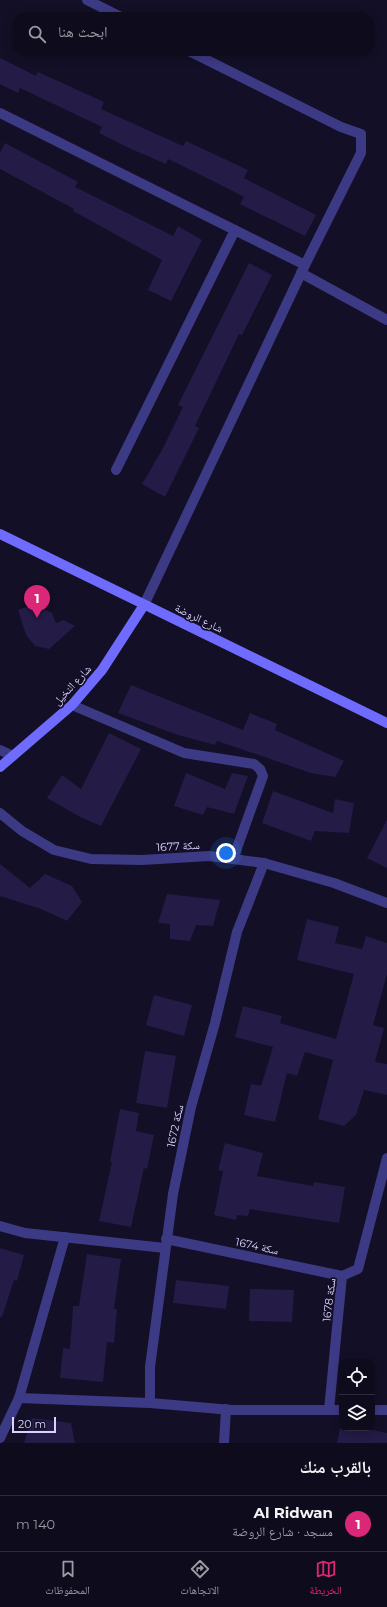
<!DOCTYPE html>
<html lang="ar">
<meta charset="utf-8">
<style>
body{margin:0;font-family:Montserrat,"Noto Naskh Arabic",sans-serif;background:#1c1929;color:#f1f3f6;direction:rtl}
.controls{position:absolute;right:12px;bottom:12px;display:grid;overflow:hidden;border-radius:8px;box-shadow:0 2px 10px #0003}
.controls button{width:36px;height:36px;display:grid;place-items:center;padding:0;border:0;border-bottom:1px solid #2e2b3b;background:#0e0b1c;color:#f1f3f6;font:20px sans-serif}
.scale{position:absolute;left:12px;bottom:10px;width:44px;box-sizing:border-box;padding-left:4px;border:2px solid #d9d4ff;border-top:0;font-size:11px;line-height:14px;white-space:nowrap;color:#d9d4ff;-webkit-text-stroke:3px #130f26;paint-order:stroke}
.you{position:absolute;left:226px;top:853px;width:14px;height:14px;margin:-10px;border:3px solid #fff;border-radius:50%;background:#1a73e8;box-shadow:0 0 0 6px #1a73e833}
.badge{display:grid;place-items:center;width:26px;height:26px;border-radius:50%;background:#db2777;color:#fff;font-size:13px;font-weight:700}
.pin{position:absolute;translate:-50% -33px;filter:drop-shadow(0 1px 2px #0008)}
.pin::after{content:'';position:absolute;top:21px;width:14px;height:12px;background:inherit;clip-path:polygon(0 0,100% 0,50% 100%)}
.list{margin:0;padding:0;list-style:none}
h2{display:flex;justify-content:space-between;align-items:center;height:52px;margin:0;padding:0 16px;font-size:17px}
h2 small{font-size:13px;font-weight:400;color:#9b9ba3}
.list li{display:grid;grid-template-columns:26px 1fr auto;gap:12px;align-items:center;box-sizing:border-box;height:56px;padding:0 16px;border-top:1px solid #2e2b3b}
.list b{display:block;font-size:15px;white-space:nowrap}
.list p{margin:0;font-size:13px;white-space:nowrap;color:#9b9ba3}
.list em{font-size:13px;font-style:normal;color:#9b9ba3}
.icon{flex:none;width:22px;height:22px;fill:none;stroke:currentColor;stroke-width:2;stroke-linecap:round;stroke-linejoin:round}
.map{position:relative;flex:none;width:387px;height:1443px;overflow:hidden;direction:ltr}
.search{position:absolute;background:#0e0b1c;box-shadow:0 2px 10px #0003;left:12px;right:12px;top:12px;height:44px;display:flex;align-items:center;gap:10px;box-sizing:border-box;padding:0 14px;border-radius:16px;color:#9b9ba3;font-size:15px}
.sheet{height:108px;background:#0e0b1c}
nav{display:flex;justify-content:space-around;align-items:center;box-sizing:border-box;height:56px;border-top:1px solid #2e2b3b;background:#0e0b1c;font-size:11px;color:#9b9ba3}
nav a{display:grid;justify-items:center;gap:2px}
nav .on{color:#db2777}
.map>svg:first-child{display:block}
</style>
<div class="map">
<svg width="387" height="1443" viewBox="0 0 387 1443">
<rect width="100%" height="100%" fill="#130f26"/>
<!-- building -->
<g fill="#241b47">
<polygon points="0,58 36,76 38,72 104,102 101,109 183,146 186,141 248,170 244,178 316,215 305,236 240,204 244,197 209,179 168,159 166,164 131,149 99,133 102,127 20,88 18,93 0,84"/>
<polygon points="5,143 78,182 75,187 173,236 178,226 202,240 171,301 148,290 162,260 73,211 74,209 0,169 0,153"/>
<polygon points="249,263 272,275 242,335 239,334 195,426 199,428 165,497 142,484 162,450 183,407 178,405"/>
<polygon points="35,604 52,613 56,623 64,620 75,626 49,649 35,646 26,635 18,610"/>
<polygon points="131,685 243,730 250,713 277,724 275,730 344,761 335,777 311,773 217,741 215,745 178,735 118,713"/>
<polygon points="109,733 141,749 101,826 80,817 47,798 62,775 81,789"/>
<polygon points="186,773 225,789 232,773 248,776 234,814 207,807 203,815 174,806"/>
<polygon points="273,791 333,813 335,799 354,803 349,833 315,831 311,841 262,823"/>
<polygon points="387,820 387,868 367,858"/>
<polygon points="0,864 30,888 45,874 72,886 82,902 67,921 41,909 0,896"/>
<polygon points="167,894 220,900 213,926 196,925 190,941 170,939 170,924 158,923"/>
<polygon points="307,919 339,927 335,943 362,949 366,936 387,943 387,974 373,1025 384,1028 375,1062 387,1064 387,1095 364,1090 356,1115 344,1126 318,1119 333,1060 305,1052 297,1076 287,1073 275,1122 244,1115 251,1084 261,1086 273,1047 235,1037 243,1006 282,1016 280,1023 336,1039 354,974 297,960"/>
<polygon points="154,995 192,1005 184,1036 146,1025"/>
<polygon points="145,1051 176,1056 167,1108 136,1103"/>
<polygon points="120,1109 139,1113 136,1131 154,1135 147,1169 144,1168 131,1227 99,1221 112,1162 110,1162"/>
<polygon points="225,1143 263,1153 257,1176 313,1186 314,1182 345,1187 339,1223 250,1209 248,1216 237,1215 236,1220 214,1215 223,1171 218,1170"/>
<polygon points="0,1248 24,1255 17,1281 14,1280 2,1317 0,1317"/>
<polygon points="87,1254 121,1259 114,1309 117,1309 114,1343 107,1342 103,1382 60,1378 63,1348 70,1349 73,1306 79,1306"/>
<polygon points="176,1280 229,1286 226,1309 173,1303"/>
<polygon points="250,1289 294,1290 292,1322 249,1321"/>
<polygon points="32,1418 71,1423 75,1443 24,1443"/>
<polygon points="340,1428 364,1428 387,1433 387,1443 337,1443"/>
</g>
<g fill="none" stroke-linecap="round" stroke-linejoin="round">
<!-- street -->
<g stroke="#3d3a85" stroke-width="10">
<polyline points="87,0 121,17"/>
<polyline points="189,51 341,127 361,134 361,153 305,265"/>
<polyline points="0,113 305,265 144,605"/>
<polyline points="301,273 387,320"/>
<polyline points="116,470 235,230"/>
<polyline points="72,705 184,753 254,764 260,769 263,776 233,859"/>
<polyline points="0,750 13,756"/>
<polyline points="0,813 22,831 54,850 91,859 142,860 209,856 264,863 334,883 387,903"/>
<polyline points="0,1226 25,1233 165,1248"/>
<polyline points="166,1239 342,1276"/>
<polyline points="19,1398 150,1403 232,1410 342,1410"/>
<polyline points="150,1403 150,1367 173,1194 191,1107 215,1023 237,932 264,863"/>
<polyline points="329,1410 342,1276 358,1269 387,1158"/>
<polyline points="372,1410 387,1410"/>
<polyline points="0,1438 19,1398 65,1237"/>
<polyline points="224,1443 226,1409"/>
</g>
<!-- secondary -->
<g stroke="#6f6bff" stroke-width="10">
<polyline points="0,534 387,723"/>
<polyline points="0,767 72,705 102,670 144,605"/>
</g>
</g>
<g text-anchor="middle" stroke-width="3.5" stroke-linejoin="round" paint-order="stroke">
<!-- street labels -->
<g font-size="11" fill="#d9d4ff" stroke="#130f26">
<text transform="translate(199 618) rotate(26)" y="4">شارع الروضة</text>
<text transform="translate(72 685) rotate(-47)" y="4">شارع النخيل</text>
<text transform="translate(178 846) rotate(-3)" y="4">سكة 1677</text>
<text transform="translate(175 1126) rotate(-78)" y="4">سكة 1672</text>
<text transform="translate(257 1246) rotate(12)" y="4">سكة 1674</text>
<text transform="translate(329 1300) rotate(-83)" y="4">سكة 1678</text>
</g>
</g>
</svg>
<div class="controls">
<button><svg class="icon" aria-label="locate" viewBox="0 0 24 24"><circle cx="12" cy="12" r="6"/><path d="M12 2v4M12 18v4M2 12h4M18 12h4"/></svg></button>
<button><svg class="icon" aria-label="layers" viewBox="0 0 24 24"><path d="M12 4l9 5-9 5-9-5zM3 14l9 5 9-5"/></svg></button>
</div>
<div class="scale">20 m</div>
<div class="you"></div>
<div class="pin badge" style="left:37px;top:618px">1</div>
<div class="search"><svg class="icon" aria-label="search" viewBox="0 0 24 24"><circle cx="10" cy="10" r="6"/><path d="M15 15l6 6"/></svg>ابحث هنا</div>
</div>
<section class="sheet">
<h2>بالقرب منك<small></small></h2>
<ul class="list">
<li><span class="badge">1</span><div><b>Al Ridwan</b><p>مسجد · شارع الروضة</p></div><em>140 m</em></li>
</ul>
</section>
<nav>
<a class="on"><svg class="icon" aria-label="map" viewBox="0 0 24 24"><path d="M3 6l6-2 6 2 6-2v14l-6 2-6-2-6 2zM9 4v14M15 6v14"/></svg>الخريطة</a>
<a><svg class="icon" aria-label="directions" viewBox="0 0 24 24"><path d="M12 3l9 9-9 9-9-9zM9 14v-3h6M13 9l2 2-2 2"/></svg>الاتجاهات</a>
<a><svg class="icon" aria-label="saved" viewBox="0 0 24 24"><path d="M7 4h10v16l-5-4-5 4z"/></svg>المحفوظات</a>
</nav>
